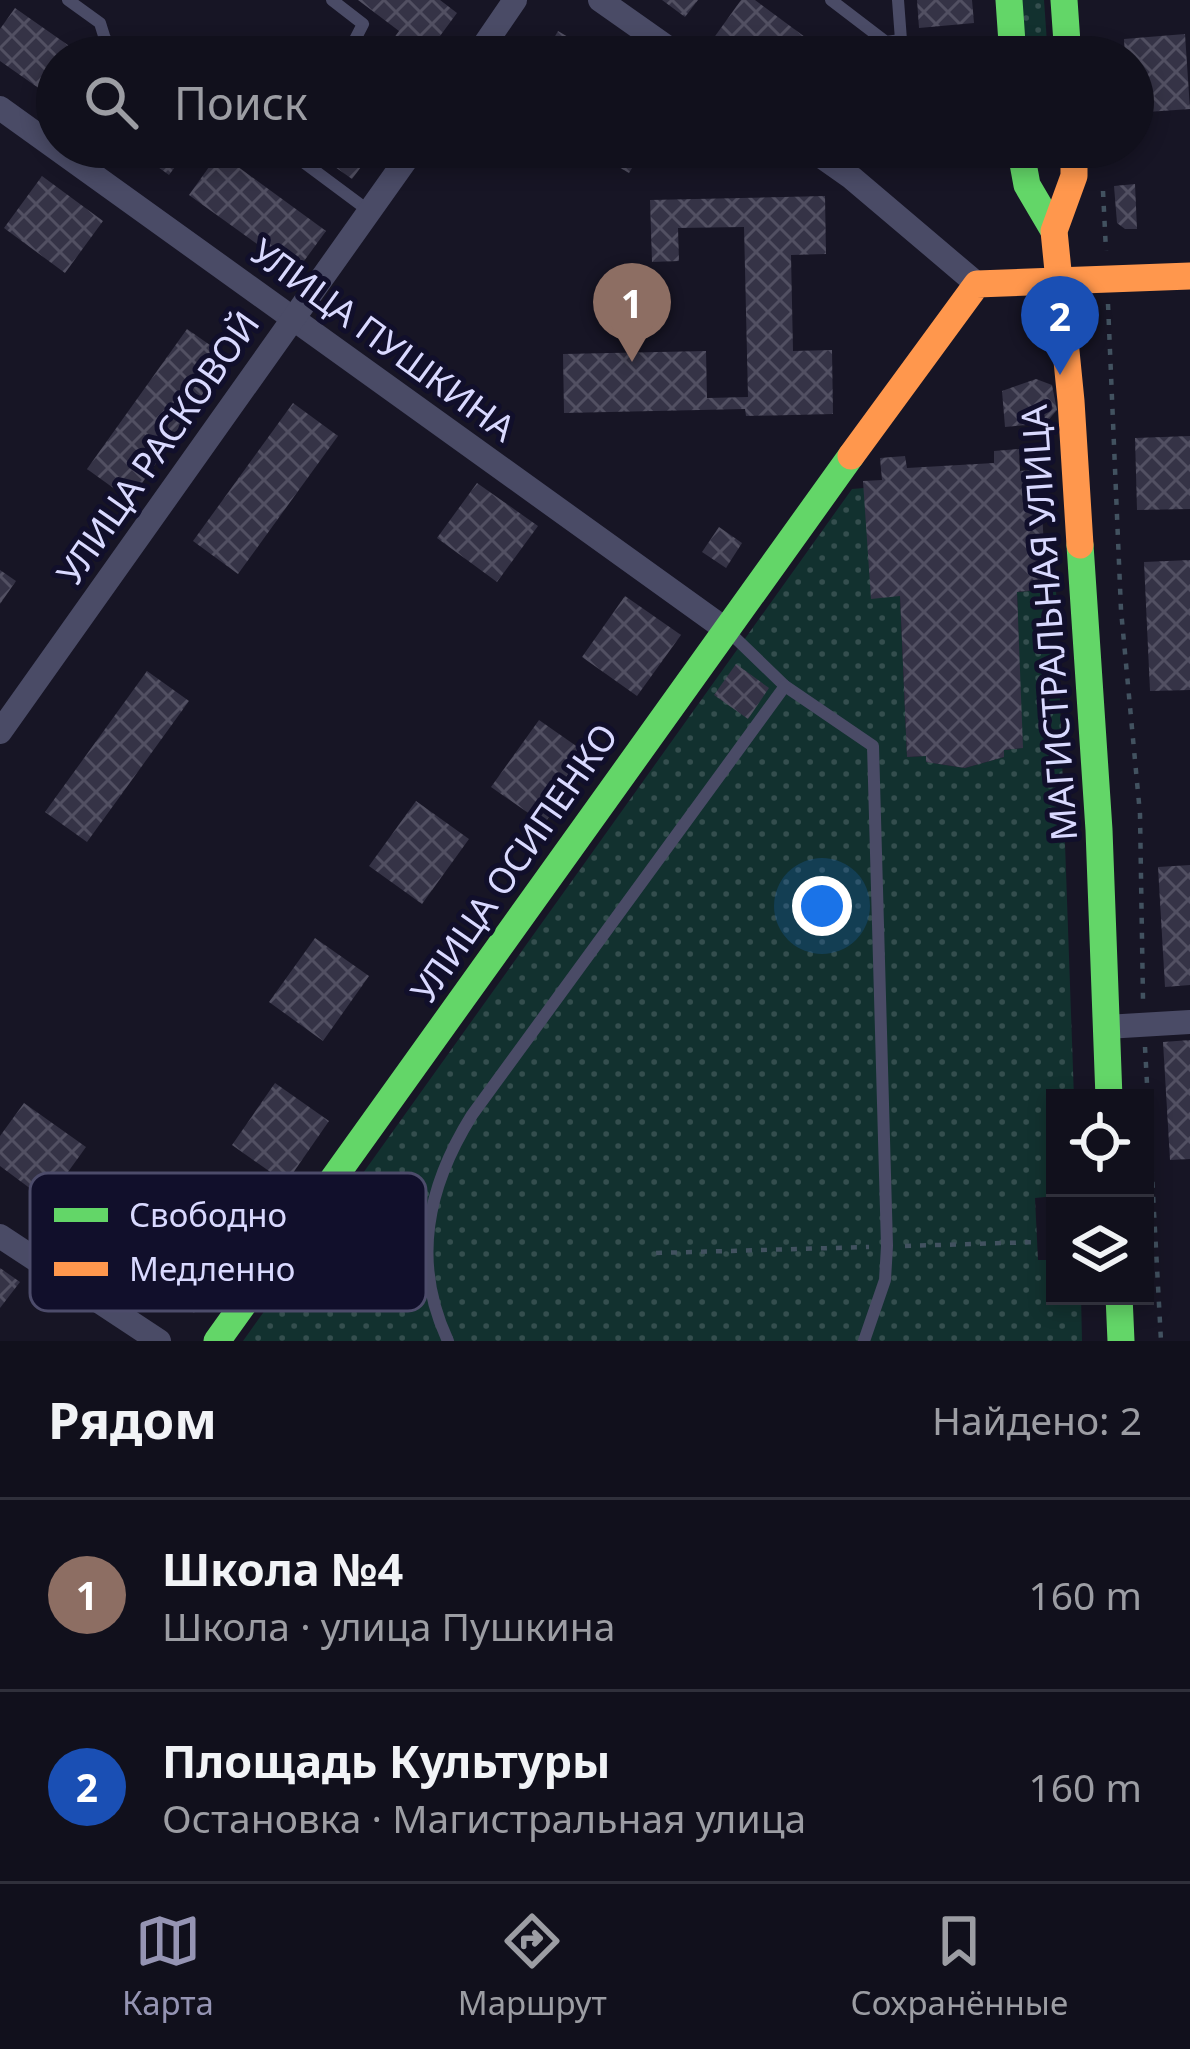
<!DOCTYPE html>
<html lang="ru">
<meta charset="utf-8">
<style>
body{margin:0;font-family:"Noto Sans",sans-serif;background:#1a1925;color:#f1f3f6}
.controls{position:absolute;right:36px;bottom:36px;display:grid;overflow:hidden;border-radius:0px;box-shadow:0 6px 18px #0003}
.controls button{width:108px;height:108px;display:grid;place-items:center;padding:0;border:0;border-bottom:3px solid #30303b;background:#11101c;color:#f1f3f6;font:60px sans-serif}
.you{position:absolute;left:822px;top:906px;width:42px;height:42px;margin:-30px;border:9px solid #fff;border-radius:50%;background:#1a73e8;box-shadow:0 0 0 18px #1a73e833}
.badge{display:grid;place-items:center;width:78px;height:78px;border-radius:50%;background:#9594b3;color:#fff;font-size:39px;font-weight:700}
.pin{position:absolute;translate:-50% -99px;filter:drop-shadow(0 3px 6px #0008)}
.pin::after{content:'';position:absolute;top:63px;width:42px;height:36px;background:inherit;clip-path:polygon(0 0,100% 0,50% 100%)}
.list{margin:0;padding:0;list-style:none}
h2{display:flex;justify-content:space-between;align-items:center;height:156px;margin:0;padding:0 48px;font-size:51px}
h2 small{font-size:39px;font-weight:400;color:#9c9da3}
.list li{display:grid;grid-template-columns:78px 1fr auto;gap:36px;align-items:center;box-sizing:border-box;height:192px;padding:0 48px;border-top:3px solid #30303b}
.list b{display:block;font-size:45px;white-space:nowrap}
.list p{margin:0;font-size:39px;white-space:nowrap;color:#9c9da3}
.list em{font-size:39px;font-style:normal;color:#9c9da3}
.icon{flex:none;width:66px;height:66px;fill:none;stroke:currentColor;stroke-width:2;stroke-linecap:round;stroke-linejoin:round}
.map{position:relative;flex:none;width:1190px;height:1341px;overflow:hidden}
.search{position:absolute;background:#11101c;box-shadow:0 6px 18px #0003;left:36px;right:36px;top:36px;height:132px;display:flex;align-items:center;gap:30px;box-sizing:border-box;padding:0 42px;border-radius:66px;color:#9c9da3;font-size:45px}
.sheet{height:540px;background:#11101c}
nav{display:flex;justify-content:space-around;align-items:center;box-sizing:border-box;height:168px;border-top:3px solid #30303b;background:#11101c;font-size:33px;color:#9c9da3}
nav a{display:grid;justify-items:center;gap:6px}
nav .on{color:#9594b3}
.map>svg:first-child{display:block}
</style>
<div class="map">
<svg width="1190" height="1341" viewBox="0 0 1190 1341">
<defs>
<pattern id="park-dots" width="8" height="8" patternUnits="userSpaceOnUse" patternTransform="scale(3)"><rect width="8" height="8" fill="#12312f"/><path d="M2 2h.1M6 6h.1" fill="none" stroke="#344e4e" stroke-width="1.8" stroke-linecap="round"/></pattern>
<pattern id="building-cross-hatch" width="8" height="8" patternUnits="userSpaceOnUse" patternTransform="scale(3)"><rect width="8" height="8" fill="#353346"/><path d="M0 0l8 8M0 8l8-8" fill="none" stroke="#525062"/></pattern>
</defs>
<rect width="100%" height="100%" fill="#171525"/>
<!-- park -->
<g fill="url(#park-dots)">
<polygon points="1022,0 1044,0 1048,57 1026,57"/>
<polygon points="864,488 900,596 907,757 926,756 927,762 965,768 1004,757 1004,750 1022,748 1017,592 1056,589 1074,1098 1055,1098 1055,1196 1035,1198 1038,1260 1055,1260 1055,1296 1081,1296 1082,1341 243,1341 852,489"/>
</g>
<!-- building -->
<g fill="url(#building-cross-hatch)">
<polygon points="358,0 440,0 457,13 440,36 451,44 442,57 380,57 399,31"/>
<polygon points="662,0 698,0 685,17"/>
<polygon points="741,0 755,0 809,40 797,57 737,57 713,39"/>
<polygon points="917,0 972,0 974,23 919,28"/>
<polygon points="15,8 85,57 57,57 57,101 0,61 0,29"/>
<polygon points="558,31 590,50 586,57 543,57"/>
<polygon points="1185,34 1190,109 1133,113 1133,57 1125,57 1124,39"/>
<polygon points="130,147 190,147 169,175"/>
<polygon points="314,147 376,147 352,179 311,150"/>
<polygon points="584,147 645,147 629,173"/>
<polygon points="219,153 326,231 296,272 189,195"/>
<polygon points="42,176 103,221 65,273 4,228"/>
<polygon points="1135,184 1137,229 1125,229 1117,223 1114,186"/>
<polygon points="825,196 826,254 791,255 793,351 832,350 833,414 746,416 745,409 564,413 563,354 706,351 707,398 748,397 744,227 678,228 679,261 652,262 650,200"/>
<polygon points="187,329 230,359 130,500 87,469"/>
<polygon points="1036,379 1052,385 1057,410 1046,423 1005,427 1002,391"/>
<polygon points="293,403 338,436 238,574 193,541"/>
<polygon points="1190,436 1190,509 1137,510 1135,438"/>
<polygon points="1019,449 1020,471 1040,469 1046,589 1017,592 1023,748 1004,750 1004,757 965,768 926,762 926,756 907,757 900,596 871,599 863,481 882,480 880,458 905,456 907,468 994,463 994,451"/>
<polygon points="477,483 538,526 497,582 437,538"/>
<polygon points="719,527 742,543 726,568 702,552"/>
<polygon points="1190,560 1190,690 1150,691 1144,562"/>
<polygon points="0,570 16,581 0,604"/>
<polygon points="625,596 681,635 637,696 582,657"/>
<polygon points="736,664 769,688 748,719 714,695"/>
<polygon points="147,671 189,701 87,842 45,812"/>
<polygon points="539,720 592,757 544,824 491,787"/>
<polygon points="416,801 469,839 422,904 369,866"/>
<polygon points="1190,865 1190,985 1165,987 1158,867"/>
<polygon points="315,938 369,976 323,1041 269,1002"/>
<polygon points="1190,1040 1190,1159 1170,1160 1163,1042"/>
<polygon points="275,1083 329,1121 286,1183 232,1145"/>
<polygon points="24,1103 86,1147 47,1201 0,1166 0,1136"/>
<polygon points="183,1212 238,1251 194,1313 139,1274"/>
<polygon points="0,1268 20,1282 0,1308"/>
</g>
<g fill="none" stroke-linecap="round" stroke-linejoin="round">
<!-- path -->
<g stroke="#425260" stroke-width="4.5" stroke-dasharray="6 9" stroke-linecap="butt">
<polyline points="1103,191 1106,251"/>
<polyline points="1108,304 1121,610 1140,814 1143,1000"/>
<polyline points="1145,1047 1161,1341"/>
<polyline points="905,1246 1037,1242"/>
<polyline points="656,1253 869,1247"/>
</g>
<!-- lane -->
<g stroke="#4a4b66" stroke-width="12">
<polyline points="68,0 100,23 105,39 128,57"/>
<polyline points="332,0 363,24 346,57"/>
<polyline points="831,0 886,42 901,40 898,0"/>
<polyline points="283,147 369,211"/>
<polyline points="726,629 785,686 873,746 887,1246 885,1280 864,1341"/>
<path d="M448,1341C411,1262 427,1187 472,1115L785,686"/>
</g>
<!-- street -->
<g stroke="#4a4b66" stroke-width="24">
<polyline points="600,0 681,57"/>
<polyline points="476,57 515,0"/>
<polyline points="0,108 725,629"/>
<polyline points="808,147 852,178 977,284"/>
<polyline points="0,732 415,147"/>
<polyline points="1106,1027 1190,1022"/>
<polyline points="0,1236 159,1341"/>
</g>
<!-- fast -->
<g stroke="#63d668" stroke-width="27">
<polyline points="1009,0 1013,57"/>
<polyline points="1064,0 1068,57"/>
<polyline points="1020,147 1027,185 1054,231"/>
<polyline points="1080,545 1099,830 1109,1098"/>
<polyline points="1119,1296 1121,1341"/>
<polyline points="217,1341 851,456"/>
</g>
<!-- slow -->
<g stroke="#ff974d" stroke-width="27">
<polyline points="1074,147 1074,176 1054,231 1071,401 1080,545"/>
<polyline points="851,456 977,284 1190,276"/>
</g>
</g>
<g text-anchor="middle" stroke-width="10" stroke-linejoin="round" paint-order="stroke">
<!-- street labels -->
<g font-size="36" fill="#d9d9ff" stroke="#110f2b">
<text transform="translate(383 340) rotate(36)" y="13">УЛИЦА ПУШКИНА</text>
<text transform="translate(158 448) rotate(-55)" y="13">УЛИЦА РАСКОВОЙ</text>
<text transform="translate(1049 623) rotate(-94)" y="13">МАГИСТРАЛЬНАЯ УЛИЦА</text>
<text transform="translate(514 863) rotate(-55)" y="13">УЛИЦА ОСИПЕНКО</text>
</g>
</g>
<!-- legend -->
<rect x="30" y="1173" width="396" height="138" rx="18" fill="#110f2b" stroke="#4d4c6b" stroke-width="3"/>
<rect x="54" y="1208" width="54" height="14" fill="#63d668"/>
<rect x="54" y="1262" width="54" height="14" fill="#ff974d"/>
<g font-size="33" fill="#d9d9ff">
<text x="129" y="1227">Свободно</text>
<text x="129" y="1281">Медленно</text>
</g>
</svg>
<div class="controls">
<button><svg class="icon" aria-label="locate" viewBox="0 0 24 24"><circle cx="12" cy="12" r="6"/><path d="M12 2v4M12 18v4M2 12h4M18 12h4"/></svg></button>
<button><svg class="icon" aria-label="layers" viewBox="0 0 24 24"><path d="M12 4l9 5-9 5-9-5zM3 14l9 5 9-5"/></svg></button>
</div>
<div class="you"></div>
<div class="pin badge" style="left:632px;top:362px;background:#8d6e63">1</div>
<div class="pin badge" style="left:1060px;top:375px;background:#1a4fb4">2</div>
<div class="search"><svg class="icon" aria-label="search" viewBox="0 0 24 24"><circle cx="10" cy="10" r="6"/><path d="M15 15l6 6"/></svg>Поиск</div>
</div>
<section class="sheet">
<h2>Рядом<small>Найдено: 2</small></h2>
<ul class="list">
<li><span class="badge" style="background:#8d6e63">1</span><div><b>Школа №4</b><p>Школа · улица Пушкина</p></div><em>160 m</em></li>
<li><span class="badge" style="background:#1a4fb4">2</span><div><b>Площадь Культуры</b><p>Остановка · Магистральная улица</p></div><em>160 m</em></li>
</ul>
</section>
<nav>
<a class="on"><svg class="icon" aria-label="map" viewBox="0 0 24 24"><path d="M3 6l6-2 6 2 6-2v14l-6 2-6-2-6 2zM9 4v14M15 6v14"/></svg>Карта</a>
<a><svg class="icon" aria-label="directions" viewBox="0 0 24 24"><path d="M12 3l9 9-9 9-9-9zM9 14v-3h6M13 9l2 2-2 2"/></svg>Маршрут</a>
<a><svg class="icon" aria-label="saved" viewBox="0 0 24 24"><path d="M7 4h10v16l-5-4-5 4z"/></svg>Сохранённые</a>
</nav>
